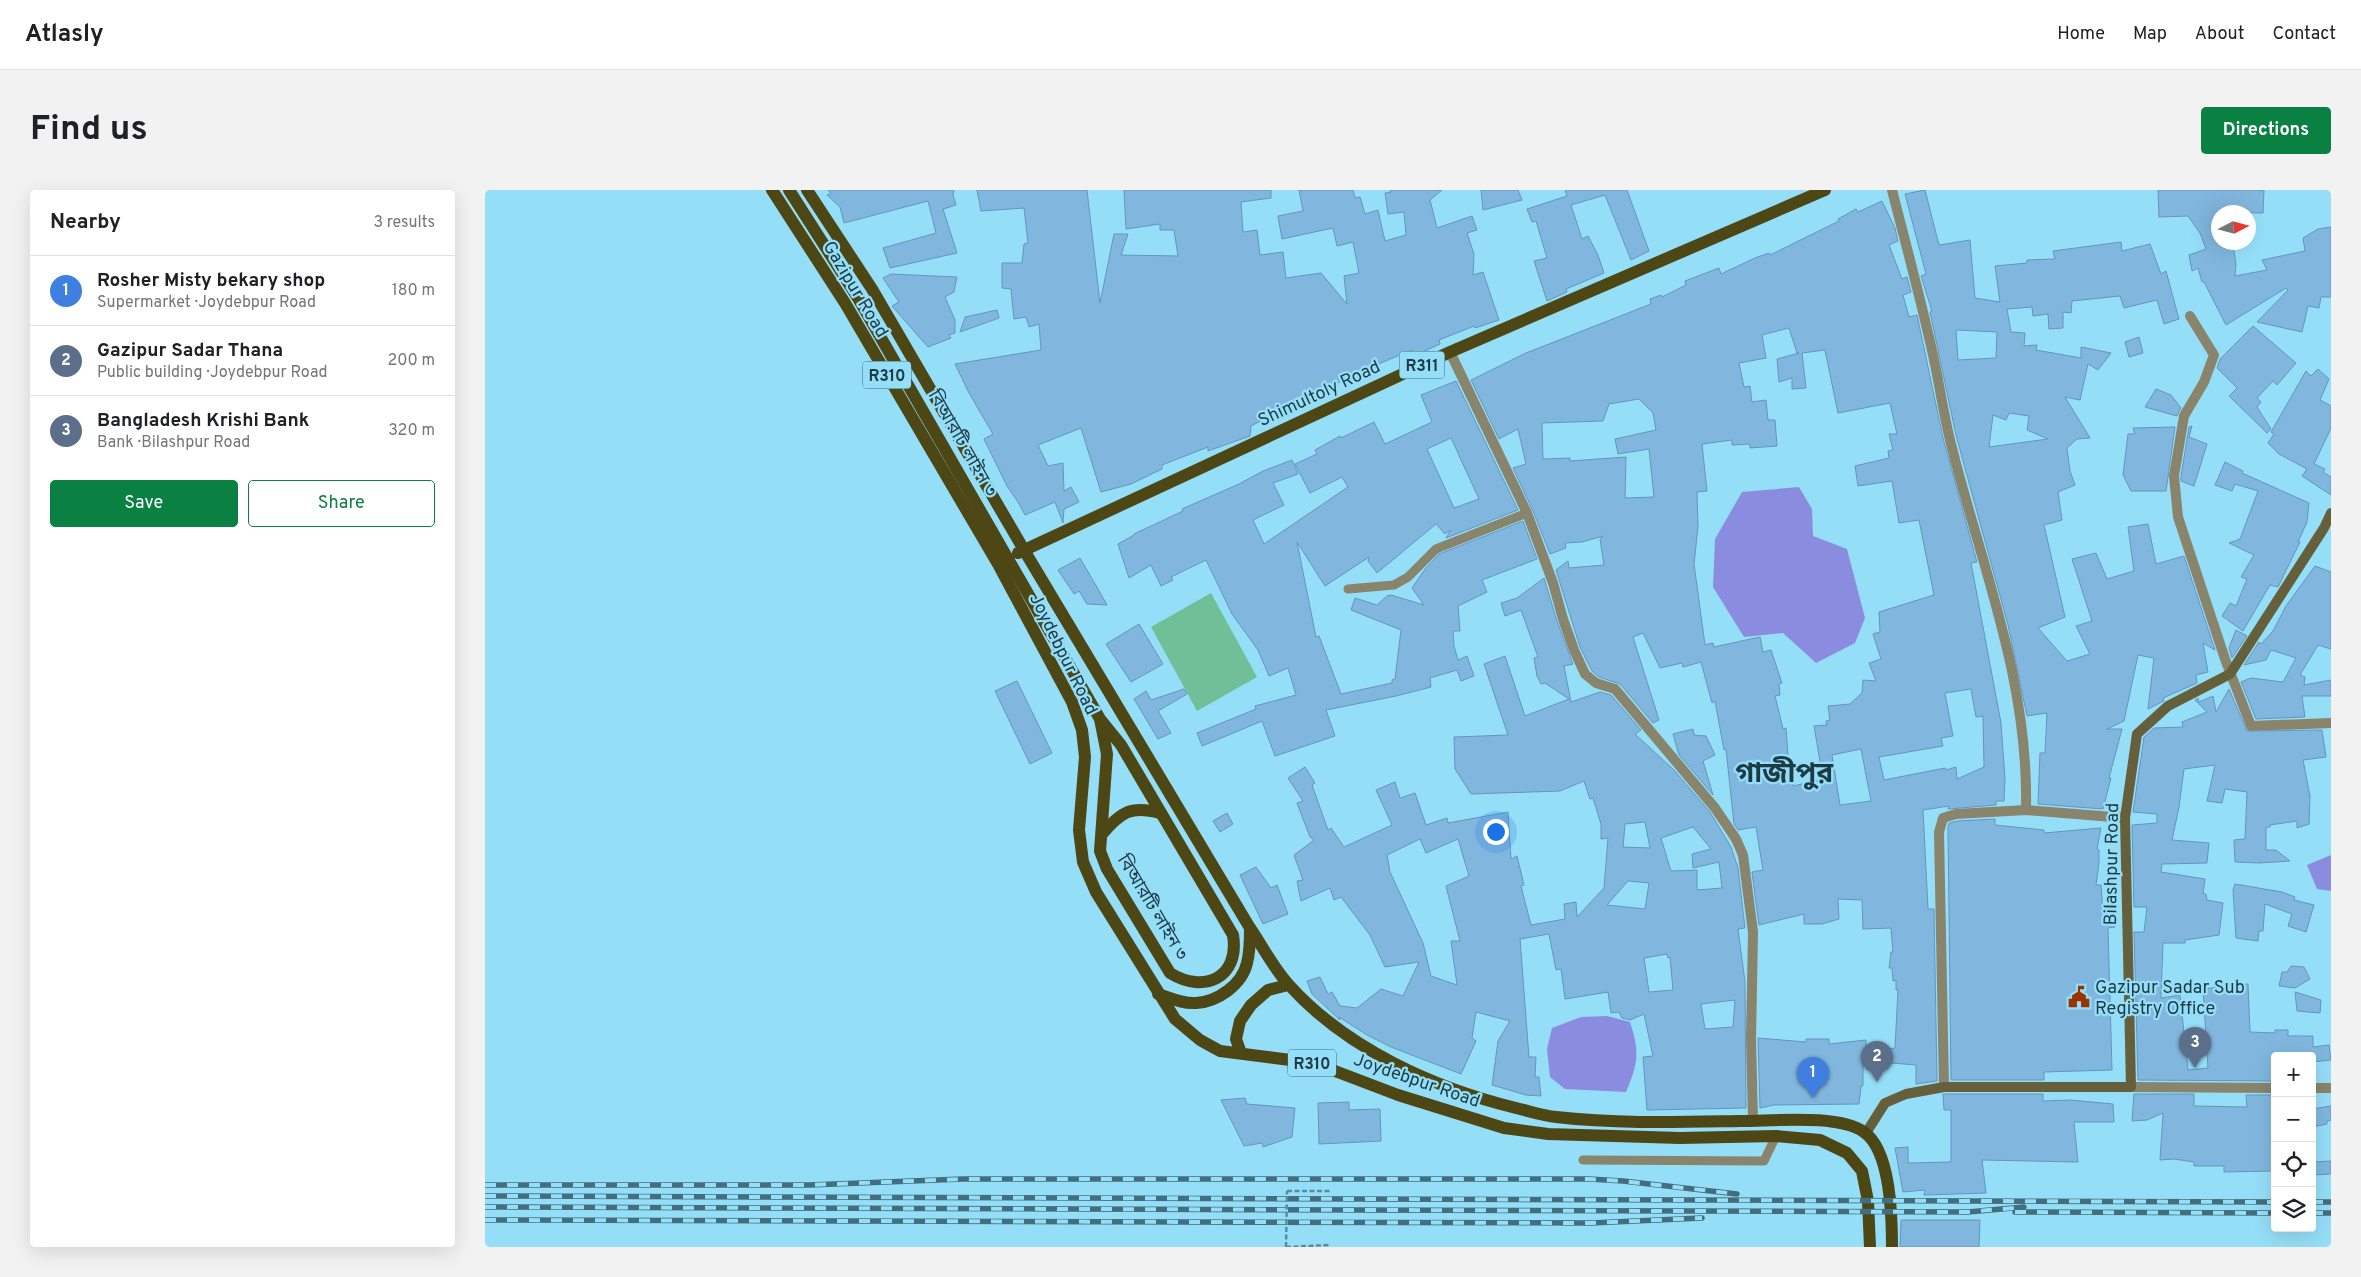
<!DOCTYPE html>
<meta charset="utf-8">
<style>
body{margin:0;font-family:Overpass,"Noto Sans Bengali",sans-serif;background:#f2f2f2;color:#202124}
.controls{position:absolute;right:15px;bottom:15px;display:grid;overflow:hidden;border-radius:5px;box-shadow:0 5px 20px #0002}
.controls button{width:45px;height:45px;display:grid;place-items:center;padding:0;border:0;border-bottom:1px solid #e0e0e0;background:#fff;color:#202124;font:25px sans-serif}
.compass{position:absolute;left:1726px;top:15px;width:45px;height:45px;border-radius:50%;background:#fff;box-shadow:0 5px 20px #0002;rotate:84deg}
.you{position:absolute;left:1010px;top:641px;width:18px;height:18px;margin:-12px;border:4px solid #fff;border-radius:50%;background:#1a73e8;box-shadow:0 0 0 8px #1a73e833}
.badge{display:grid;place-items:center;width:32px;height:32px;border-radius:50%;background:#0b8043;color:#fff;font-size:16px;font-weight:700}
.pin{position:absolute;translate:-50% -41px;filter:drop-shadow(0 1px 2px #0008)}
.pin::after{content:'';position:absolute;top:26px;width:18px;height:15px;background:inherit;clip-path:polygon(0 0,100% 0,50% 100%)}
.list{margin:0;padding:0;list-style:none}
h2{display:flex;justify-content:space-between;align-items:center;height:65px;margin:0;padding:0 20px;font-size:21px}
h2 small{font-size:16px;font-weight:400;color:#757577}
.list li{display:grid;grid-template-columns:32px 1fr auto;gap:15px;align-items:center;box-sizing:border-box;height:70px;padding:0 20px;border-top:1px solid #e0e0e0}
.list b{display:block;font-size:19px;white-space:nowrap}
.list p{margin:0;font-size:16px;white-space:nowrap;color:#757577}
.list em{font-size:16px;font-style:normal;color:#757577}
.actions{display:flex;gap:10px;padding:15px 20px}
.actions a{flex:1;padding:11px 0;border:1px solid #0b8043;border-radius:5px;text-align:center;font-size:18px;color:#0b8043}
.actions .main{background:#0b8043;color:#fff}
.icon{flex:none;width:28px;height:28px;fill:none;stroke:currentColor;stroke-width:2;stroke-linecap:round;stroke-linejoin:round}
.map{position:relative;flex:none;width:1846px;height:1057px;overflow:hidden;border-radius:5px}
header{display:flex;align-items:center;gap:30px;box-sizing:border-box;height:70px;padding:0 25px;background:#fff;border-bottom:1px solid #e0e0e0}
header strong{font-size:24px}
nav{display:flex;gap:28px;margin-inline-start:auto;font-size:18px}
.intro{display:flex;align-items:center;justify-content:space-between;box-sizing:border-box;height:120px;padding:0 30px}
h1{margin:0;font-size:35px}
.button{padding:12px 22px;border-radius:5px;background:#0b8043;color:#fff;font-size:18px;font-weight:700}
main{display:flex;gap:30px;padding:0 30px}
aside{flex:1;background:#fff;border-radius:5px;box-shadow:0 5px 20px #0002}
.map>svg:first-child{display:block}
</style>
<header>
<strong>Atlasly</strong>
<nav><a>Home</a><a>Map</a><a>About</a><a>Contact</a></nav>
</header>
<div class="intro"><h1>Find us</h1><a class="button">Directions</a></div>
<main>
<aside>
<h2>Nearby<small>3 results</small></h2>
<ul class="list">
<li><span class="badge" style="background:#3f7fe0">1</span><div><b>Rosher Misty bekary shop</b><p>Supermarket · Joydebpur Road</p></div><em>180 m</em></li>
<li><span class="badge" style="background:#5c6f8a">2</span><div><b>Gazipur Sadar Thana</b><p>Public building · Joydebpur Road</p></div><em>200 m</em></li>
<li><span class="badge" style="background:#5c6f8a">3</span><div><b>Bangladesh Krishi Bank</b><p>Bank · Bilashpur Road</p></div><em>320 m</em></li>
</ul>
<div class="actions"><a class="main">Save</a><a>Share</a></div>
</aside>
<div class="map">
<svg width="1846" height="1057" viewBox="0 0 1846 1057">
<rect width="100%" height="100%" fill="#95def7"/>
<!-- green -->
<polygon fill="#71bf98" points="726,403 772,487 712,521 666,437"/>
<!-- water -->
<g fill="#8a8ddf">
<polygon points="1314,297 1327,319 1328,346 1362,359 1380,428 1370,453 1331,473 1298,443 1259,447 1228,397 1230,349 1257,302"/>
<polygon points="1846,665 1846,701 1832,699 1822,675"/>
<path d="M1122,826L1145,832C1155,863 1153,873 1141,902L1080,899L1065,887L1062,859L1067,838L1096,827Z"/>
</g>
<!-- building -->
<g fill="#81b7de" stroke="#6296bd" fill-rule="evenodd">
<polygon points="343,0 469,0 468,5 471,15 458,19 472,63 405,78 398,58 451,43 443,11 359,33 355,17 342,5 346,4"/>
<polygon points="492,0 602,0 615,113 629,44 643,44 636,65 693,66 689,40 675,40 675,34 641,39 639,0 786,0 786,8 756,12 758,42 772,40 775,65 798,62 801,88 836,83 862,114 859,86 874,83 868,52 852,56 848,38 797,49 793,26 818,21 814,0 868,0 870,8 875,7 880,24 893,20 900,51 921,45 919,22 903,24 900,3 906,2 905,0 957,0 945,10 952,38 987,26 992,40 982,43 989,64 988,85 998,82 1014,130 990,138 989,136 954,150 955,154 929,166 927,160 867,185 868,187 836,199 766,236 765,246 723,261 723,257 677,275 677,279 646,294 616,302 596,238 553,255 563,276 578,273 579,301 586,297 594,312 579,319 578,333 570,312 540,325 533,312 522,296 499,249 508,244 484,203 470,174 556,160 554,134 544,137 541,127 529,129 526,99 517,98 517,73 537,73 539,54 543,53 539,18 496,21"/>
<polygon points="996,0 1033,0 1037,10 998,20"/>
<polygon points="1080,0 1142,0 1164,61 1146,70 1120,5 1086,15 1097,49 1103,46 1113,65 1119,83 1081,99 1082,102 1062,111 1049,71 1062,68 1051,31 1047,32 1042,19 1082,6"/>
<path d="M1440,0L1454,55L1485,50L1490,108L1515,112L1510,76L1542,73V70L1570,69L1568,61L1636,52L1637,61L1665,54L1676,84L1681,81L1694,129L1679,134L1672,110L1639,118L1635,106L1587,111L1586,123L1578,122V138L1564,139L1563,124L1548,126L1547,117L1522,119L1526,142L1540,143L1539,156L1552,155L1551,160L1596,168V157L1626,163L1613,180L1603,174L1595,210L1580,207L1605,248L1592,249L1582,258L1585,281L1590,295L1573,302L1577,330L1559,335L1580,427L1553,438L1582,471L1605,464L1591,436L1607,431L1587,369L1611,363L1622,389L1649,381L1643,337L1663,334L1671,374L1699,366L1730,460L1718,453L1723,482L1711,485L1712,493L1678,508L1679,511L1663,519L1669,468L1653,465L1639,531L1622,539H1637L1624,588H1626L1618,619L1553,614L1555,563H1560L1562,523L1542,526L1523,435L1471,245L1445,122L1447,121L1436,86L1441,84L1420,4ZM1471,140L1512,142L1511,168L1473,170ZM1524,223L1544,226L1542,240L1563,249L1504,257L1508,225L1521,230Z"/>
<polygon points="1673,0 1779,0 1778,23 1734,22 1734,52 1744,52 1745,57 1748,55 1751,74 1750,86 1782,80 1777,70 1820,61 1818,48 1833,39 1846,37 1846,107 1836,107 1834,118 1823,116 1817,142 1772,132 1803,100 1801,98 1741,135 1719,92 1717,92 1713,78 1707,81 1704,65 1721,59 1715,43 1703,26 1674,27"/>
<path d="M1397,11L1410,38L1413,51L1404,55L1417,89L1422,87L1426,102L1418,105L1424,127L1432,125L1458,248L1492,372L1486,373L1516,533L1520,589L1519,611H1511V615L1463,619L1464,616L1438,620L1443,719H1449L1452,891L1431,894V875L1381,871V874H1378V896H1376L1374,914L1289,915L1275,918L1273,848L1321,852V849H1344V854L1381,850V863L1410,858L1413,800H1411V790L1408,791L1407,778H1404L1406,762H1408L1406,738L1378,739L1377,710L1353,709L1354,729L1337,734H1319V724L1274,735L1267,682L1278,680L1271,637L1253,640L1249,634L1241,559L1239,560L1230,511L1227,513L1216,472L1198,477L1197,473L1175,478L1158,443L1148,447L1174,530L1168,533L1135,494L1114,487L1107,481L1095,457L1071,380L1083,371L1084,378L1119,375L1115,349L1118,346L1097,352L1080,353L1081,358L1065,364L1048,321L1028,278L1041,274L1033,239L1014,249L986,190L1041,163L1166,114L1165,109L1176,105L1177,107L1201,95L1200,91L1234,78L1236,84L1270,68L1284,63L1285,65L1354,31L1353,29L1371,19L1373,22ZM1304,138L1312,163H1314L1292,169L1294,192L1307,188V199L1321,198L1317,163L1340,160L1353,223L1405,213L1412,244H1404L1408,260L1403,261L1404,268L1370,276L1373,296L1407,291L1414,333L1434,330L1449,405L1394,422L1395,442L1388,444L1396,469L1384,473L1391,491L1378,490L1377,503L1365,514L1343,516L1345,530L1341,531L1342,535L1329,536L1338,589L1308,596V591L1305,592L1301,538L1298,539L1290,506L1295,505L1294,494L1297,493L1286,460L1278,462L1275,447L1229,457L1228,453L1220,455L1209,374L1213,337L1212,302L1222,301L1217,254L1247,250V255L1265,254V258L1292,256L1290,230H1283L1281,210L1267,212L1265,196L1259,197L1254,173L1281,168L1277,145ZM1154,209L1168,223L1171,240L1130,249L1133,264L1164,259L1169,307L1140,308L1141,267L1085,271V268L1058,269L1057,233L1118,231L1124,214ZM1486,499L1491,527L1498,526L1499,577L1472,589L1471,577L1461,580L1460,578L1399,590L1394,567L1458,556L1456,548L1468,546L1460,503ZM1376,559L1386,611L1355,615L1347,565Z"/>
<polygon points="406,84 472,87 469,102 460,107 470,130 470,143 464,145 466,148 443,157 407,116 414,112 398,88"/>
<polygon points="512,120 514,128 475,142 480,127"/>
<polygon points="1768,136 1811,173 1792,195 1788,191 1772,208 1776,212 1772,217 1786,239 1782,243 1744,206 1752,198 1732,178 1735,169"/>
<polygon points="1654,147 1658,163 1644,167 1640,152"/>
<polygon points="1833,179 1844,189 1835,210 1846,216 1846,238 1829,274 1840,279 1838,282 1846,287 1846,305 1817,286 1822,279 1794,264 1783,253 1789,244 1786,242 1821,181 1826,186"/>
<path d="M971,191L1033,320L961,348L966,340L960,344L951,334L892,383L883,371L884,367L840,396L812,352L831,447L834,446L856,504L907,493V490L910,489L916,440L866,420L870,408L892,415L902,406L906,405L939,415L927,398L940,379L954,364L1038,331L1052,369L997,390L1002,402L973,416L975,441H968L969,456L973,470L982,466L989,486L976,491L972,480L945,488L946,497L911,506L841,520L850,546L790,566L777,531L717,556L712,543L771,519L770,516L811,505L803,478L784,486L773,460L747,424L721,370L686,387L688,390L676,396L666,375L644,388L633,354L649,345V344L698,321L697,319L754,294L778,281L807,270L813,284L788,293L799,315L768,330L779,354L863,297L857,287L825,303L810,274L832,264L830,260L855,246L856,248L889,232L900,254L947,232L936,205ZM966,248L994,309L969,318L942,259Z"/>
<polygon points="1671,199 1686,205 1696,218 1692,226 1660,217"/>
<polygon points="1707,236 1704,247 1722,254 1709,296 1696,291 1696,286 1704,237"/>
<polygon points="1690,237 1681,301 1646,301 1638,285 1643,244 1650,244 1648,238"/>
<polygon points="1740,272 1758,281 1757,283 1824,313 1822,332 1813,352 1815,352 1793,397 1785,395 1758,441 1737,426 1745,413 1751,416 1762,389 1756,387 1769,365 1744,353 1755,349 1773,301 1750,294 1747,301 1730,295"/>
<polygon points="595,368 613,399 622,415 602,414 594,401 589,404 573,380"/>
<polygon points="1830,376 1846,382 1846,459 1833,455 1815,485 1820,487 1819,495 1846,490 1846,506 1817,506 1820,527 1771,529 1756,492 1766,488 1798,492 1811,468 1786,460 1781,470 1759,475 1774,452 1776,454 1788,441 1801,416"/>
<path d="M1059,388L1072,431L1088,474L1079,476L1086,512L1115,502L1126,505L1156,540L1150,544L1189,580L1225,622L1246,657L1253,678L1260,738L1253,739L1260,792L1261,918L1162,920L1158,867L1168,866L1159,824L1145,830L1137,828L1134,822L1126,823L1123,802L1080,809L1076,779L1071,780L1064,744L1035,749L1044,867H1051L1050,887H1054L1056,906L1041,905L1007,895L1013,851L1025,831L991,822L987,848L991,851L976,884L906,857L882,845L854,827L855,830L827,804L822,791L835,787L843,804L847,802L855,816L872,818L896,799L918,806L934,772L900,777L885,745L856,707L849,710L845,698L816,711L812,691L818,690L809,665L829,650L825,647L812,613L818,611L803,588L820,577L830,593L827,595L843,640L846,638L859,657L907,635L891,600L910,592L915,608L930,603L941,635L962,628L963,633L1023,622L1026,669L1032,666L1039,695L1036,696L1046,735L1080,729L1079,714L1091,712L1092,727L1119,698L1123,648L1116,649V634L1108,608L1105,609L1099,591L1075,601L986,604L970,579L969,547L1023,545L999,474L1020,466L1040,526L1084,509L1060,493L1056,494L1052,486L1049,468L1053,467L1036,420L1020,426L1016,413L1032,408ZM1160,632L1165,658L1138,657L1140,634ZM1208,637L1226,659L1207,664L1208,678L1234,672L1237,698L1212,700V680L1186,681L1176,648ZM935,649L941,663L973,649L984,686L961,696L975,751H966L972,795L946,786L938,753L905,682L902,665ZM1143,691L1164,693L1160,719L1122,715ZM1182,764L1183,768L1185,767L1188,800L1164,802L1159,768ZM1250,810L1248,837L1220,839L1216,814Z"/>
<polygon points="654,434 678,474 646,492 621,454"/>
<polygon points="1751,440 1762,446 1747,468 1744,458"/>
<polygon points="532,491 567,563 545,574 510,501"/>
<polygon points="699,499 702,504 673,521 686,543 673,549 649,509 661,501 666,510"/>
<polygon points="1744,499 1762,541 1837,540 1841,567 1818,570 1825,606 1824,634 1812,638 1812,631 1785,635 1785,637 1781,637 1781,660 1791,660 1805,671 1774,673 1750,672 1749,650 1760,649 1762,602 1740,599 1737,613 1722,611 1730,575 1699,579 1694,617 1687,650 1724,653 1722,673 1677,674 1676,682 1720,689 1718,704 1721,704 1722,710 1738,713 1734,745 1700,750 1700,753 1678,753 1676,808 1695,805 1703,880 1723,878 1718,799 1763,794 1765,842 1790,843 1790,840 1803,840 1803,846 1828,846 1828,857 1844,855 1846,870 1827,872 1827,866 1790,866 1790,891 1653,890 1649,742 1659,742 1662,717 1649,717 1647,635 1672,633 1672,624 1648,622 1659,547 1669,538 1698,537 1697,532 1722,522 1710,510 1713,508 1714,512 1728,506 1731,522"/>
<polygon points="1208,539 1209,545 1221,546 1230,565 1218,571 1228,605 1194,565 1188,544"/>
<polygon points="742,623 748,634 735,642 728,631"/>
<polygon points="1510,629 1510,635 1559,640 1559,643 1616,638 1612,659 1614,660 1614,673 1611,695 1616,695 1618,723 1628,722 1630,737 1623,738 1627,880 1559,882 1559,890 1466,890 1463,637 1464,633 1472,631"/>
<polygon points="771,677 786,698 792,695 803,724 778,734 755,685"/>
<polygon points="1750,694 1797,702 1810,707 1809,710 1829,715 1821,742 1803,736 1807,724 1780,714 1778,741 1774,741 1773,751 1751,748 1748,700"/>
<polygon points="1806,776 1819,777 1825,789 1810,798 1794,796 1797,782 1802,782"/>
<polygon points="1810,802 1836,810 1835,823 1812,821"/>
<polygon points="1458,904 1558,904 1558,911 1586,910 1628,914 1629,932 1589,932 1593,972 1497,970 1501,1003 1439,1005 1440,1000 1418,1002 1410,958 1423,957 1423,973 1466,972 1466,920 1459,920"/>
<polygon points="1649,904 1709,904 1709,916 1762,917 1761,905 1790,905 1790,978 1787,978 1787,981 1739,982 1739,976 1709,976 1709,972 1689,969 1675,970 1678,923 1662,930 1647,931"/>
<polygon points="760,908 762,914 810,918 807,947 778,957 777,953 759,956 736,910"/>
<polygon points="864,912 864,920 895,919 896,951 834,954 833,913"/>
<polygon points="1846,916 1846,930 1842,931 1842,934 1827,937 1827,919"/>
<polygon points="1846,971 1846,984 1827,985 1828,972"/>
<polygon points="1416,1030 1495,1030 1494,1057 1415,1057"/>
</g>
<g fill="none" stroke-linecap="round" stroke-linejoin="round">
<!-- path -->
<g stroke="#588c9d" stroke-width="2.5" stroke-dasharray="5 2.5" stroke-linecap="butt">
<polyline points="802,1001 845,1001"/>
<polyline points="801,1057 844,1055"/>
</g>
<!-- lane -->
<g stroke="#88856c" stroke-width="9">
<polyline points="863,399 909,395 923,387 951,359 1042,323"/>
<polyline points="1098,970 1279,971 1291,946"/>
</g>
<!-- street -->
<g stroke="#88856c" stroke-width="10">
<path d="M1407,0C1421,55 1436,110 1448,165C1455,196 1459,228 1467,258C1498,381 1544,491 1541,620"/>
<polyline points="1705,126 1729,165 1719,192 1699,226 1689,286 1693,327 1740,469 1766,536 1846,533"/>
<polyline points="965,162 1042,323 1068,393 1078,429 1089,460 1100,484 1111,493 1130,499 1230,618 1251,649 1258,665 1268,742 1266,849 1268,931"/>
<polyline points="1459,897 1454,642 1458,628 1471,624 1541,620 1640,628"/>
<polyline points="1646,897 1790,898"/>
<polyline points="1827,898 1846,898"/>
</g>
<!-- secondary -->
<polyline stroke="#65603b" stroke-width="10" points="1381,943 1400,913 1421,904 1459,897 1646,897 1640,628 1652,544 1683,516 1745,484 1839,338 1846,323"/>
<!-- primary -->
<g stroke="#4d4615" stroke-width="12">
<polyline points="287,0 360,113 513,374 587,512 597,540 600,567 594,640 598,672 611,702 690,829 715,850 735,861 829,873 913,905 1019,938 1063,944 1195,948 1291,946 1335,950 1362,963 1377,981 1383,1011 1385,1057"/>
<path d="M304,0L373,108L615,529L636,555L748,745C755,788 719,804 685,783L622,679L615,661L622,564L615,529"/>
<path d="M322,0L387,99L539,360L765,738C778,757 789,779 804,795C862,859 949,898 1031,918C1044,921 1058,926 1071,927C1132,934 1195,932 1256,931C1289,931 1353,924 1379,942C1406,961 1407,1027 1407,1057"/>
<polyline points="533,363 965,162 1340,0"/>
<path d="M617,644C636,622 646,615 675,623"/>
<path d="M673,804C685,808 698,814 711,813C732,812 757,795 762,773C765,762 765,750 765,738"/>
<polyline points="756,863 751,849 755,831 766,815 783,800 803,795"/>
</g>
<!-- rail casing -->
<g stroke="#436e7d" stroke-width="5.5">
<g id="rail">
<polyline points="0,995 324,995 478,989 1104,989 1138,991 1252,1004"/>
<polyline points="0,1006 1790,1012"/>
<polyline points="1827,1012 1846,1012"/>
<polyline points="0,1017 1483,1022 1539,1017"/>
<polyline points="1530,1022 1790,1023"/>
<polyline points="1827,1023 1846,1023"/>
<polyline points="0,1030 1106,1033 1217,1028"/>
</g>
</g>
<!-- rail -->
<use href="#rail" stroke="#95def7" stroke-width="4" stroke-dasharray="11" stroke-linecap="butt"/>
<!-- path-bridge -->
<polyline stroke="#588c9d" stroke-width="2.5" stroke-dasharray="5 2.5" stroke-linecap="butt" points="801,1057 802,1001"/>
</g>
<!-- icons -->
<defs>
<g id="civic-bare" transform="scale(1.725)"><path d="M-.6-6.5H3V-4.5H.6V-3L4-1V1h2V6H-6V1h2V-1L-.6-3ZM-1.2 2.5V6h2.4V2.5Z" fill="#983400" stroke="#95def7" stroke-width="2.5" paint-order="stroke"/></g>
</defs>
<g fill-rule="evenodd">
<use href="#civic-bare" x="1594" y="807"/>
</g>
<g text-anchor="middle" stroke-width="4.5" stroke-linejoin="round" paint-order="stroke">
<!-- shield labels -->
<g fill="#95def7" stroke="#416c7a" stroke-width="1">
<rect x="914.5" y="161.5" width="45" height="27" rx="4"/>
<rect x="378" y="171.5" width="48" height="27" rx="4"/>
<rect x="803" y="859.5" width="48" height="27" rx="4"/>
</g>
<g font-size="16" font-weight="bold" fill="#1d3b45">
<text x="937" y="181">R311</text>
<text x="402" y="191">R310</text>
<text x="827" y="879">R310</text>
</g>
<!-- street labels -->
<g font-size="18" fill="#1d3b45" stroke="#95def7">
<text transform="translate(371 99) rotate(59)" y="6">Gazipur Road</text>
<text transform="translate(834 203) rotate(-25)" y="6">Shimultoly Road</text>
<text transform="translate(478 253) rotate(60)" y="6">বিআরটি লাইন ৩</text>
<text transform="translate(579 464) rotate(64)" y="6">Joydebpur Road</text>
<text transform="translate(1626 674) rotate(-89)" y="6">Bilashpur Road</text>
<text transform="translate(668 717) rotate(59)" y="6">বিআরটি লাইন ৩</text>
<text transform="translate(932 890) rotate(19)" y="6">Joydebpur Road</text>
</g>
<!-- poi labels -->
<g font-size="18" fill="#1d3b45" stroke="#95def7" text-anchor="start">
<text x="1610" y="803">Gazipur Sadar Sub<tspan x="1610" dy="21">Registry Office</tspan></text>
</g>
<!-- town labels -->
<g font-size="28" font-weight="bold" fill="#1d3b45" stroke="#95def7">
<text x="1299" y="592">গাজীপুর</text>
</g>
</g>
</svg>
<div class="controls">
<button>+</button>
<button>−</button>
<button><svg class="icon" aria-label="locate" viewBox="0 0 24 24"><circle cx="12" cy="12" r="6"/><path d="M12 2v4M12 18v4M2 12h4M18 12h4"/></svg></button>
<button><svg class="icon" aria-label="layers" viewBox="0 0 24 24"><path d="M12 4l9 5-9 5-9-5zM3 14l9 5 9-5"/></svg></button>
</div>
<svg class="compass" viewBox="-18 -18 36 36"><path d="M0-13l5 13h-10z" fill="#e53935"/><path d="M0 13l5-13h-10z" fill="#757577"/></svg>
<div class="you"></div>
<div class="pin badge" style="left:1328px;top:908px;background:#3f7fe0">1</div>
<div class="pin badge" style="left:1392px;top:892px;background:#5c6f8a">2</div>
<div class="pin badge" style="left:1710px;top:878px;background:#5c6f8a">3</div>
</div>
</main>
